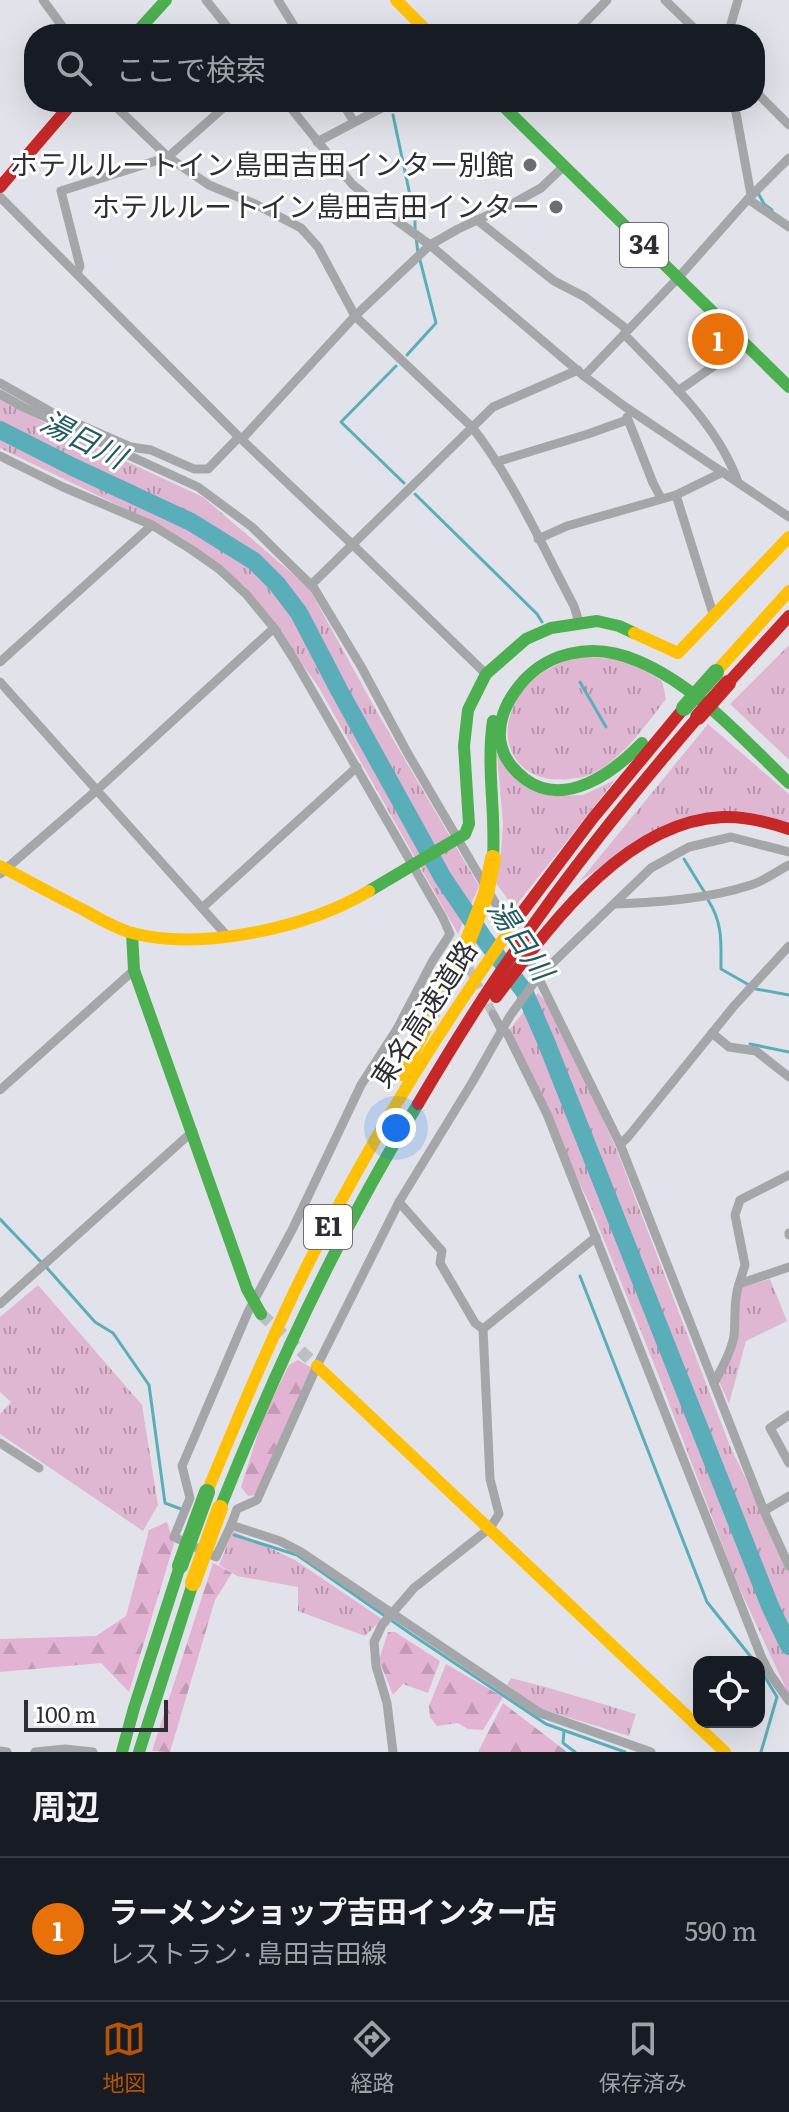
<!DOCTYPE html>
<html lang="ja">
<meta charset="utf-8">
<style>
body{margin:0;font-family:Literata,"Noto Sans JP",serif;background:#20242c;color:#f1f3f6}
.controls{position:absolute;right:24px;bottom:24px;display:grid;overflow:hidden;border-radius:16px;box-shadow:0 8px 32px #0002}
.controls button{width:72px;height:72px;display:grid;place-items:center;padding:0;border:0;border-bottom:2px solid #363941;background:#171b24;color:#f1f3f6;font:40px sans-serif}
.scale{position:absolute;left:24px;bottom:20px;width:144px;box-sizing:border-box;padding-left:8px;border:4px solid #2d2e33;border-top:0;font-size:22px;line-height:28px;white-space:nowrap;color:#2d2e33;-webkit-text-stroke:6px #fff;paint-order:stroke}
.you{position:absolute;left:396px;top:1128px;width:28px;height:28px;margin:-20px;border:6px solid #fff;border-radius:50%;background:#1a73e8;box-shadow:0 0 0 12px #1a73e833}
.badge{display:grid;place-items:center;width:52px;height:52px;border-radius:50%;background:#b45309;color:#fff;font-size:26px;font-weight:700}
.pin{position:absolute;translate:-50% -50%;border:4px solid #fff;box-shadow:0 2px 8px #0006}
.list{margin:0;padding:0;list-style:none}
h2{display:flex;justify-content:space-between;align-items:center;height:104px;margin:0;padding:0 32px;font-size:34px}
h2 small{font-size:26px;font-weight:400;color:#9ea1a6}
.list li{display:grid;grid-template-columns:52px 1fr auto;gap:24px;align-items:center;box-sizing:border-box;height:144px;padding:0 32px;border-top:2px solid #363941}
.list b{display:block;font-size:30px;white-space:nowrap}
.list p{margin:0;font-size:26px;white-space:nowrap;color:#9ea1a6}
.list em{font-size:26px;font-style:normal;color:#9ea1a6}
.icon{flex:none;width:44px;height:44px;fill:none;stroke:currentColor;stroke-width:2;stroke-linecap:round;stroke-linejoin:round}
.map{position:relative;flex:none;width:789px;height:1752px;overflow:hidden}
.search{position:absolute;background:#171b24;box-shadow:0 8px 32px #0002;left:24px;right:24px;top:24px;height:88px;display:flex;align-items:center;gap:20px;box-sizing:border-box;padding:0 28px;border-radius:32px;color:#9ea1a6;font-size:30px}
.sheet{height:248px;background:#171b24}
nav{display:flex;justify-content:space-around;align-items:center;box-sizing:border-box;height:112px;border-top:2px solid #363941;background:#171b24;font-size:22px;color:#9ea1a6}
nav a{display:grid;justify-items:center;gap:4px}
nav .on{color:#b45309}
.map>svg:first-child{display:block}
</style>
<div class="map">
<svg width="789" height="1752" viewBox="0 0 789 1752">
<defs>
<pattern id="grass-tufts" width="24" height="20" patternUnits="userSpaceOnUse" patternTransform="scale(2)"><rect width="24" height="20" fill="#e0b7d2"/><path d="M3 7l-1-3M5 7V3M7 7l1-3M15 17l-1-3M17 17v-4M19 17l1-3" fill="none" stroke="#b695ab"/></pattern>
<pattern id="forest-firs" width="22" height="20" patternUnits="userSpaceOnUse" patternTransform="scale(2)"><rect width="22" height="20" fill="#e3b3d3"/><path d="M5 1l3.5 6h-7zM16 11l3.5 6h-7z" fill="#c39ab6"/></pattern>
</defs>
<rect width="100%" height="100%" fill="#e2e3ea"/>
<!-- grass -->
<g fill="url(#grass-tufts)">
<polygon points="0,398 54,428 203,497 309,588 377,712 479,886 458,934 318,686 246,587 165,528 0,448"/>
<polygon points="789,645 789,760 730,704"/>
<path d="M575,656L626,660L662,681L666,699C646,725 619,764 587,776C582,778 575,778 569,779C508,786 489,726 528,685C540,671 559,664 575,656Z"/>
<polygon points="708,724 789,794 789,823 768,817 653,831 579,882"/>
<polygon points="497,754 557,796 583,795 615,780 514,908 496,883 501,852 503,824"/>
<polygon points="538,993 555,1012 616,1148 730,1446 789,1568 789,1695 736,1581 658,1374 589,1203 507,1033"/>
<polygon points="770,1279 787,1321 746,1341 729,1404 719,1381 734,1353 740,1288"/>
<polygon points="38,1285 142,1405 158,1505 143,1531 0,1434 0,1414 11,1402 0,1392 0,1317"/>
<polygon points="233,1531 295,1560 382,1619 365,1636 298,1611 298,1587 237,1576 219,1565"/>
<polygon points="511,1678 549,1688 636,1714 629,1736 538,1708 507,1685"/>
</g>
<!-- forest -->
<g fill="url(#forest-firs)">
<polygon points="298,1360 312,1368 257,1495 248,1496 241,1487 263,1418 289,1365"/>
<polygon points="167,1522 174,1544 129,1692 101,1663 0,1672 0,1639 96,1636 126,1616 149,1530"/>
<polygon points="213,1563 232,1573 215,1600 170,1752 152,1751"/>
<polygon points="388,1632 395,1632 440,1661 428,1693 403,1684 393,1695 379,1660"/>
<polygon points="446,1664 503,1697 483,1730 468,1729 458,1723 437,1726 430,1717 429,1706"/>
<polygon points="503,1703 567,1752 478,1752"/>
</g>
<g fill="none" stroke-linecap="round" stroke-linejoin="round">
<!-- stream -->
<g stroke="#5aaeba" stroke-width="3">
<polyline points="393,115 415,219 415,229"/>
<polyline points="757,191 764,204 772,210"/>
<polyline points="416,237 418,253"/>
<polyline points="407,355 436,323 420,260"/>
<polyline points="396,366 341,422 404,483"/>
<polyline points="415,494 537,614 542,622"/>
<polyline points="580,682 606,727"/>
<polyline points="684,859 705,893"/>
<path d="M708,900C723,923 721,943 721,969L749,985"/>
<polyline points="756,989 789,995"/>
<polyline points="750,1044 789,1052"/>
<polyline points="0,1219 41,1262"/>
<polyline points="47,1268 95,1322 113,1333 149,1385 165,1503 181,1509"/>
<polyline points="580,1276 707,1602 755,1662"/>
<polyline points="234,1535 297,1555 411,1634 546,1724 625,1752"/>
<polyline points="759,1667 777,1697 761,1752"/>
<polyline points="564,1731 563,1743 575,1752"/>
</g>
<!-- river -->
<polyline stroke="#5aaeba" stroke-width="18" points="0,430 73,467 191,522 254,561 277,584 299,613 339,690 443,878 485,940 524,991 545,1039 770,1606 789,1646"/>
<!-- street-tunnel -->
<polyline stroke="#bebfc5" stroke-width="9" stroke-dasharray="9 4.5" stroke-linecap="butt" points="469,968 493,1014"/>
<!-- secondary-tunnel -->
<polyline stroke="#bebfc5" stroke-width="12" stroke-dasharray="12 6" stroke-linecap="butt" points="261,1314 317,1366"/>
<!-- street -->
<g stroke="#a5a6a9" stroke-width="9">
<polyline points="43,0 68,34"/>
<polyline points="206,0 233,34"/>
<polyline points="278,0 299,34"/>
<polyline points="665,0 700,34"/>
<polyline points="574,34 607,0"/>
<polyline points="728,34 738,0"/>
<polyline points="755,91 789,125"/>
<path d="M111,102L168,157L209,185L255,204L301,228L318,247L355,316L472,427C514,481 542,546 574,606L579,622"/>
<polyline points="286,102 352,184 393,218 430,245 584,376 624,406 789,517"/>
<polyline points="342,102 354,122"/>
<polyline points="734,102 751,195"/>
<polyline points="317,142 393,102"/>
<polyline points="0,197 239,437 353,545 486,674"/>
<polyline points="748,199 789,227"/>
<polyline points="477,220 554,281 585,297 628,330"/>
<polyline points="77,274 80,266 61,191 168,157 230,102"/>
<path d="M624,334C666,378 717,423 738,482"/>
<polyline points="584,376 678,278 748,199 789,158"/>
<polyline points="0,383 51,412 131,447 151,450 194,469 208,469 239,437"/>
<polyline points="678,391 721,361 741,340"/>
<polyline points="0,394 23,407 198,487 252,527 314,588 362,668 407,752 504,918"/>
<polyline points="627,417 653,483 661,498"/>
<polyline points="242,439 355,316 430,245 458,229 512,204 541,188 564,166"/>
<polyline points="0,456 63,487 152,525 192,550 219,569 246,594 274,628 295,661 443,918 450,934 432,962 397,1029 361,1085 293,1228 248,1312 182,1466 190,1498 174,1537 216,1557 231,1525"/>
<polyline points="496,462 588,434 627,420"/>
<polyline points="676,495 714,617"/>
<polyline points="538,539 567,526 676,495 723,472"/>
<polyline points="311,585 493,407 578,370"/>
<polyline points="0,662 152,525"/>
<polyline points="0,682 228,937"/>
<polyline points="0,874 97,790 274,628"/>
<path d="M616,904C660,902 708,899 751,885C764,881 777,871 789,865"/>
<polyline points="202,908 357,767"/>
<polyline points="529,961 538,977 651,868 689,847 731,837 789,852"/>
<polyline points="493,1014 501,1029 507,1033 547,1114 761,1656 770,1674 789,1701"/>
<polyline points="712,1033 729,1047 756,1051 789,1077"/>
<polyline points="0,1090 134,970"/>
<polyline points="620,1144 628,1137 734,1006 789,946"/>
<polyline points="789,1233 789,1235"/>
<polyline points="739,1284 745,1265 735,1215 740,1200 789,1175"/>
<polyline points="0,1304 193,1131"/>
<polyline points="483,1329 596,1237"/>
<path d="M714,1383C722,1368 731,1352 734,1336C736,1318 733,1301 739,1284L789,1267"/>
<polyline points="789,1415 770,1428 789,1463"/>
<polyline points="0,1443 39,1468"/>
<polyline points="764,1511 789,1496"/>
<polyline points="0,1751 7,1752"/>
<polyline points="35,1752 65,1749 93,1752"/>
<polyline points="393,1752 387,1703 376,1666 374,1642 382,1625 414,1588 490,1528 499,1514 490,1479 483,1329 475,1323 440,1263 442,1251 399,1202"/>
<polyline points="651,1752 540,1713 301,1552 280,1541 231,1525 237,1509 257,1500 317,1366 399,1202 473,1081 510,1016 538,977 620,1144 764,1511 789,1566"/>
</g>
<!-- fast -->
<g stroke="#4caf50" stroke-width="12">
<polyline points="135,34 166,0"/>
<polyline points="499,102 789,387"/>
<path d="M493,721C486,767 496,812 493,858"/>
<path d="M642,743C614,772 565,809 525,779C512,769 502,756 500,739C499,723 505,706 514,693C542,651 593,641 638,661C697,686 743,739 789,783"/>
<polyline points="369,891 465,834 469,824 464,746 468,710 486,674 526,639 551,628 597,621 619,626 634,633"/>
<polyline points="132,933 134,970 247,1289 261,1314"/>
<path d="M220,1508C276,1368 339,1232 418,1104"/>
<polyline points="122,1752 134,1708 180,1566"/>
<polyline points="139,1752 193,1583"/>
</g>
<!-- slow -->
<g stroke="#ffc107" stroke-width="12">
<polyline points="396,0 430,34"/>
<polyline points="634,633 678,653 789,537"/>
<polyline points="716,672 789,591"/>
<path d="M0,866C27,880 54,895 82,909C98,918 114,928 132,933C202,951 307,928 369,891"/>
<polyline points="402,1075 457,969"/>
<polyline points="317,1366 725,1752"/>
<path d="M207,1492C239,1415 271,1338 308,1264C370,1141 443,1023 523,911"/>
</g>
<!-- jam -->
<g stroke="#c62828" stroke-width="12">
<polyline points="0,187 73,102"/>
<polyline points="728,683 789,616"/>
<polyline points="523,911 593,818 684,708"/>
<path d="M496,997C550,926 625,821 723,817C746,816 768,822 789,829"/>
<path d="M418,1104C448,1053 479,1002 513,954C569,871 633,793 698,717"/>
</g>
<!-- fast-bridge -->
<g stroke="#4caf50" stroke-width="16">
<polyline points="684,708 716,672"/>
<polyline points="180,1566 207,1492"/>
</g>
<!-- slow-bridge -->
<g stroke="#ffc107" stroke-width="16">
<polyline points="457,969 486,894 493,858"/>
<polyline points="193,1583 220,1508"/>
</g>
<!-- jam-bridge -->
<polyline stroke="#c62828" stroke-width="16" points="698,717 728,683"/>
</g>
<!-- markers -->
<g fill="#6c6d73" stroke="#fff" stroke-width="3">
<circle cx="530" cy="165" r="8"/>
<circle cx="556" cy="207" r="8"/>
</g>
<g text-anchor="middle" stroke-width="6" stroke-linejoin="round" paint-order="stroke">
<!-- shield labels -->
<g fill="#fff" stroke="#6c6d70" stroke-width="2">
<rect x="620" y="223" width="48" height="44" rx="6"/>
<rect x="304" y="1205" width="48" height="44" rx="6"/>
</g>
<g font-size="26" font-weight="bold" fill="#2d2e33">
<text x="644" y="254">34</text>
<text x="328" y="1236">E1</text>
</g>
<!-- poi labels -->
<g font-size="28" fill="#2d2e33" stroke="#fff" text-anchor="end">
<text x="514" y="175">ホテルルートイン島田吉田インター別館</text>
<text x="540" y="217">ホテルルートイン島田吉田インター</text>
</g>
<!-- street labels -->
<g font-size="28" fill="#2d2e33" stroke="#fff">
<text transform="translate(424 1014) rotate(-57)" y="10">東名高速道路</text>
</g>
<!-- water labels -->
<g font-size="30" font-style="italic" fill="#1f5b63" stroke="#fff">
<text transform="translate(83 440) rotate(27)" y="10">湯日川</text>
<text transform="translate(520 940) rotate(56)" y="10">湯日川</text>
</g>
</g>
</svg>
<div class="controls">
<button><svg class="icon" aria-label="locate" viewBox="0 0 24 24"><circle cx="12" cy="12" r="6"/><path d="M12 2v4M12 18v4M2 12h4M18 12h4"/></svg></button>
</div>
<div class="scale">100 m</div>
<div class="you"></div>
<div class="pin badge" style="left:718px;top:339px;background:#e8710a">1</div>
<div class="search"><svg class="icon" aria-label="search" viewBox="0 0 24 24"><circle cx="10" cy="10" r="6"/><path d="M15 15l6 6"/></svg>ここで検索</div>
</div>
<section class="sheet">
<h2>周辺<small></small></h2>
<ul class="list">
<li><span class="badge" style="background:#e8710a">1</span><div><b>ラーメンショップ吉田インター店</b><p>レストラン · 島田吉田線</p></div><em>590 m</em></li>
</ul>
</section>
<nav>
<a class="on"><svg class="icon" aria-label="map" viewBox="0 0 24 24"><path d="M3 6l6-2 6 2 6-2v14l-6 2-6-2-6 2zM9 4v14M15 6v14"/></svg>地図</a>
<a><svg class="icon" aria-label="directions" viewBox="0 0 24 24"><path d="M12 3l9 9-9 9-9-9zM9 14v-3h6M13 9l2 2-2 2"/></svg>経路</a>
<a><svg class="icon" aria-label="saved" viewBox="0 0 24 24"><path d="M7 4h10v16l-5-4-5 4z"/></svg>保存済み</a>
</nav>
